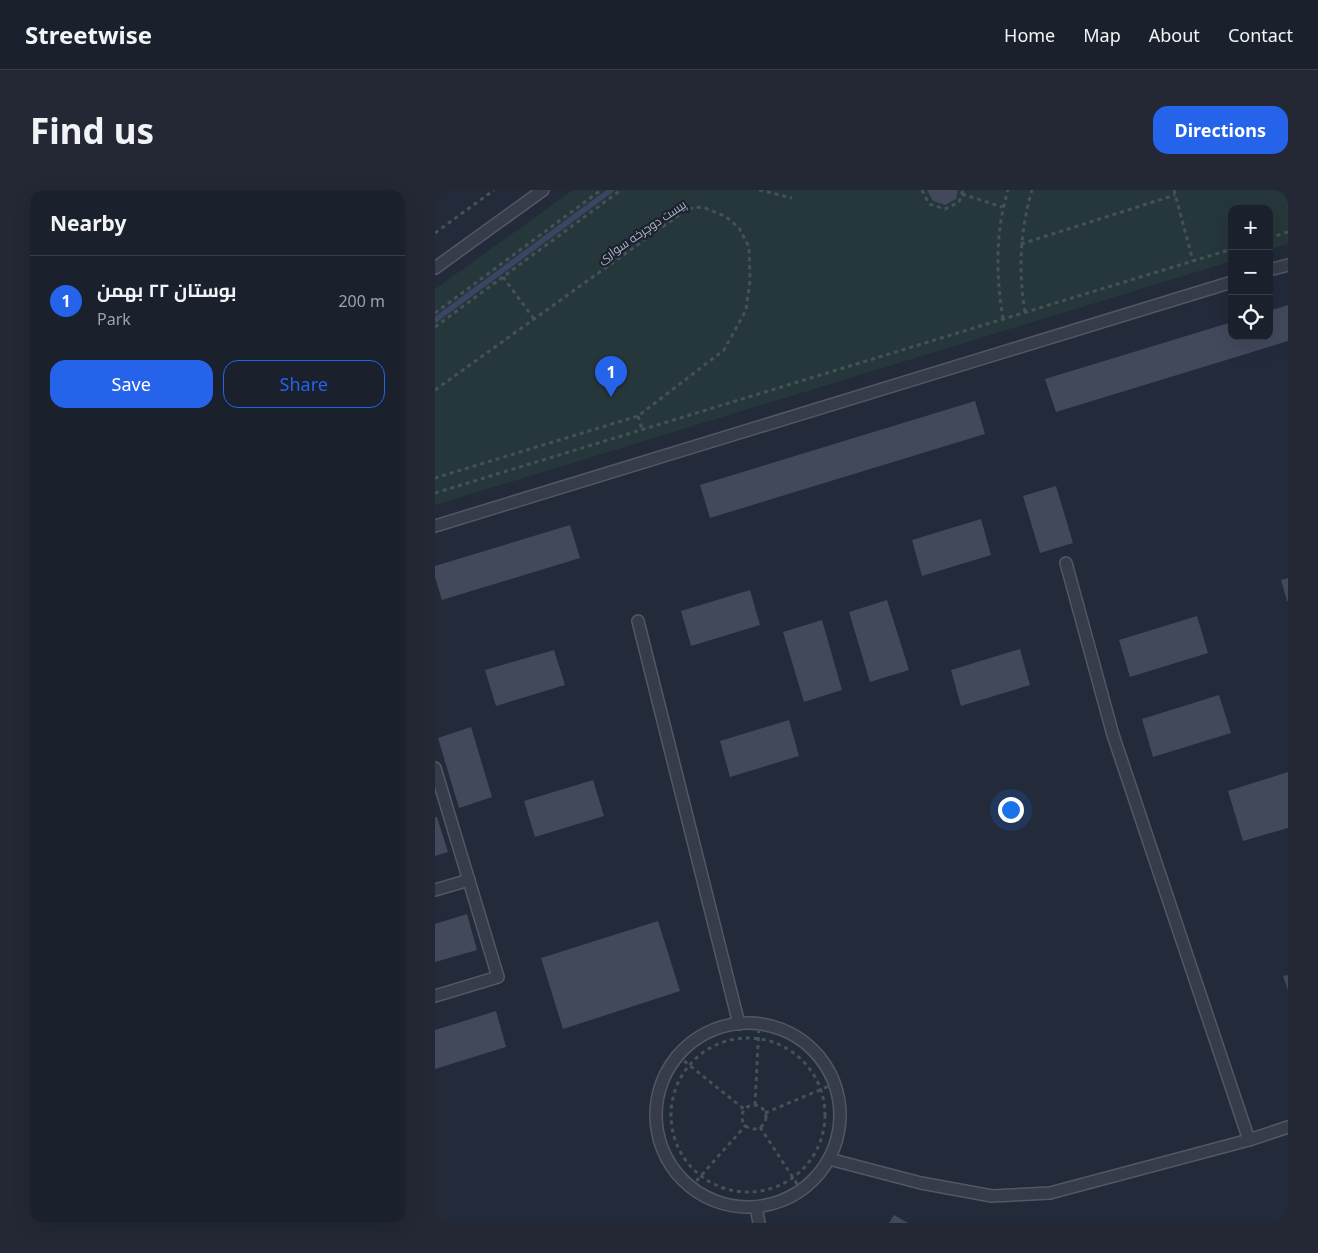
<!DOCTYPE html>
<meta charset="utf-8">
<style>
body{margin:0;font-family:"Noto Sans",Cairo,sans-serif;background:#232834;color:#f1f3f6}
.controls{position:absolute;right:15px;top:15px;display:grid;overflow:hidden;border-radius:10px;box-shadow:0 5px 20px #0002}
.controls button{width:45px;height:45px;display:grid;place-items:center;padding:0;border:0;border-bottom:1px solid #383e48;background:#1a202c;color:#f1f3f6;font:25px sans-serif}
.you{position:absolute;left:575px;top:619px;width:18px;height:18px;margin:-12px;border:4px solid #fff;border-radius:50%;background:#1a73e8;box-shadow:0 0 0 8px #1a73e833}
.badge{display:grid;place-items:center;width:32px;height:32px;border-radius:50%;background:#2563eb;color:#fff;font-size:16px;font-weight:700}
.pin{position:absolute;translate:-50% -41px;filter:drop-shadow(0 1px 2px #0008)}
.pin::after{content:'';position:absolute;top:26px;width:18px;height:15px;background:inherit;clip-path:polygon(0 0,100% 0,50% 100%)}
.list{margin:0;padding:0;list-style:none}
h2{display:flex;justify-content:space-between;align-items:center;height:65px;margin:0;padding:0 20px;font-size:21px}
h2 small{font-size:16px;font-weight:400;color:#9fa3a9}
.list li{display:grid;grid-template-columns:32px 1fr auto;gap:15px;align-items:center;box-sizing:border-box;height:90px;padding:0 20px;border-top:1px solid #383e48}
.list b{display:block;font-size:19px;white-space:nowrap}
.list p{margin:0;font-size:16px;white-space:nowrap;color:#9fa3a9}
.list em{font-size:16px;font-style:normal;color:#9fa3a9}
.actions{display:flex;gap:10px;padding:15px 20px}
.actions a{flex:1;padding:11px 0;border:1px solid #2563eb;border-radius:15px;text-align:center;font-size:18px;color:#2563eb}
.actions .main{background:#2563eb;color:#fff}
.icon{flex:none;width:28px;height:28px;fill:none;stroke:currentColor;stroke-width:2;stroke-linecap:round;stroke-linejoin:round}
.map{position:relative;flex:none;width:853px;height:1033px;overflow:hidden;border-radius:15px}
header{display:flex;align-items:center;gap:30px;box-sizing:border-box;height:70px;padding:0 25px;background:#1a202c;border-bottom:1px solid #383e48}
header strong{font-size:24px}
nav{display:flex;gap:28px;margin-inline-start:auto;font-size:18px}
.intro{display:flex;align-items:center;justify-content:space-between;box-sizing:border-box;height:120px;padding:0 30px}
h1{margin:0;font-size:35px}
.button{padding:12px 22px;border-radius:15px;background:#2563eb;color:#fff;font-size:18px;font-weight:700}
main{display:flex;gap:30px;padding:0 30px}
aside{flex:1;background:#1a202c;border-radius:15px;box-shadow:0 5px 20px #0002}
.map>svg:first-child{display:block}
</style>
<header>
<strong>Streetwise</strong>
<nav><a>Home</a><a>Map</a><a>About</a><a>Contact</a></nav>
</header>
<div class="intro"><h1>Find us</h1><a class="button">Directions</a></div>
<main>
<aside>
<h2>Nearby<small></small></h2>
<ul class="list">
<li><span class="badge">1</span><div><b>بوستان ۲۲ بهمن</b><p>Park</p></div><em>200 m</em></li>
</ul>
<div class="actions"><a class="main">Save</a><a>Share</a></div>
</aside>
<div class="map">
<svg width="853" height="1033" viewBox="0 0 853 1033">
<rect width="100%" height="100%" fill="#232a3a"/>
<!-- green -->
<polygon fill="#26373c" points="138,0 853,0 853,54 834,59 834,19 797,19 797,71 0,315 0,99"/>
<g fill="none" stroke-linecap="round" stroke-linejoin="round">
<!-- stream -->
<polyline stroke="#394563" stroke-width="5.5" points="0,130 176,0"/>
</g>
<!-- building -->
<g fill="#42495b">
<polygon points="492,0 523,0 521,9 510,15 498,11"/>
<polygon points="853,115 853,151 621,222 610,189 797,132 797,146 834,146 834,121"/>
<polygon points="540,211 550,244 275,328 265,295"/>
<polygon points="621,296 638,353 605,363 588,306"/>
<polygon points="546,329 556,365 487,386 477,350"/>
<polygon points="135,335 145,368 7,410 0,387 0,376"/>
<polygon points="853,388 853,411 852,411 846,390"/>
<polygon points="315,400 325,435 256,456 246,421"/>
<polygon points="452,410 474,480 435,492 414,422"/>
<polygon points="762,426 773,463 695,487 684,450"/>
<polygon points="387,430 407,500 369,512 348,442"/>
<polygon points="585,459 595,495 526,516 516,480"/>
<polygon points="119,460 130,495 61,516 50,480"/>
<polygon points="784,505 796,543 718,567 707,529"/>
<polygon points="354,530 364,566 295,587 285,551"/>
<polygon points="36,537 57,607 24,618 3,548"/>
<polygon points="853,582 853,638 808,651 793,601"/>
<polygon points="158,590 169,626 100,647 89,611"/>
<polygon points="0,627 2,627 13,662 0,666"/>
<polygon points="32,724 42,760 0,772 0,734"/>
<polygon points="223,731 245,801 128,839 106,768"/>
<polygon points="853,785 853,800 848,786"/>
<polygon points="61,821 71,857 0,879 0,840"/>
<polygon points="459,1025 473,1033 454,1033"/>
</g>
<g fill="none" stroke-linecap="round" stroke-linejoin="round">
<!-- lane casing -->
<g stroke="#525765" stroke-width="14">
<g id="lane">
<polyline points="0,78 108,0"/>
<polyline points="834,80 853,75"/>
<polyline points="0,336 797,92"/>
<polyline points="631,373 678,545 814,950"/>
<polyline points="203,431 304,834"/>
<polyline points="0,578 63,787 0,806"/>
<polyline points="0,700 34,690"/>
<circle cx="313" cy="925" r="92"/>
<polyline points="394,969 486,993 557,1006 615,1003 814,950 853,937"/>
<polyline points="321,1017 324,1033"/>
</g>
</g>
<!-- path -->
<g stroke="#435258" stroke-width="3" stroke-dasharray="4 4" stroke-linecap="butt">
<polyline points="324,0 357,8"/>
<polyline points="487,0 494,14 510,19 524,12 528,0"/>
<polyline points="739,0 758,71"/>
<polyline points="527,4 567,17"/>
<polyline points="0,43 59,0"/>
<polyline points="834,48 853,42"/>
<polyline points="586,54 740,5"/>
<polyline points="68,87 99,129"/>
<path d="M590,122C583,80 585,41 597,0"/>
<polyline points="0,123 166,0"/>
<path d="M568,129C561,85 560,43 573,0"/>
<polyline points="0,137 186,0"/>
<polyline points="0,200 247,23 259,17 270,18 290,26 304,38 314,57 315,91 311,120 289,160 203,226 0,288"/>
<polyline points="203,226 207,239"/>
<polyline points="0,303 797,59"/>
<circle cx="313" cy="925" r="77"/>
<polyline points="243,866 310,920"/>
<polyline points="320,915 324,834"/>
<circle cx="319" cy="927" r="12"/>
<polyline points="330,923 399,894"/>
<polyline points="325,937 366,1000"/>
<polyline points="256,997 311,935"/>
</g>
<!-- lane -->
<use href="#lane" stroke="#373c4a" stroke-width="11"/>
</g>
<g text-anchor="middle" stroke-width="4.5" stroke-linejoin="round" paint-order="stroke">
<!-- street labels -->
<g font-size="12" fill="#b2b7c6" stroke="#1c212f">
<text transform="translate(207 42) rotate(-34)" y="4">پیست دوچرخه سواری</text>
</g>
</g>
</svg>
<div class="controls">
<button>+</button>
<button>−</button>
<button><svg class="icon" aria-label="locate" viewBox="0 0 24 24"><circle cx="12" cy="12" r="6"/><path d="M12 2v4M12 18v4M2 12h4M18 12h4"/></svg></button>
</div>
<div class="you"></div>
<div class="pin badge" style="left:176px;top:207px">1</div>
</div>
</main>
